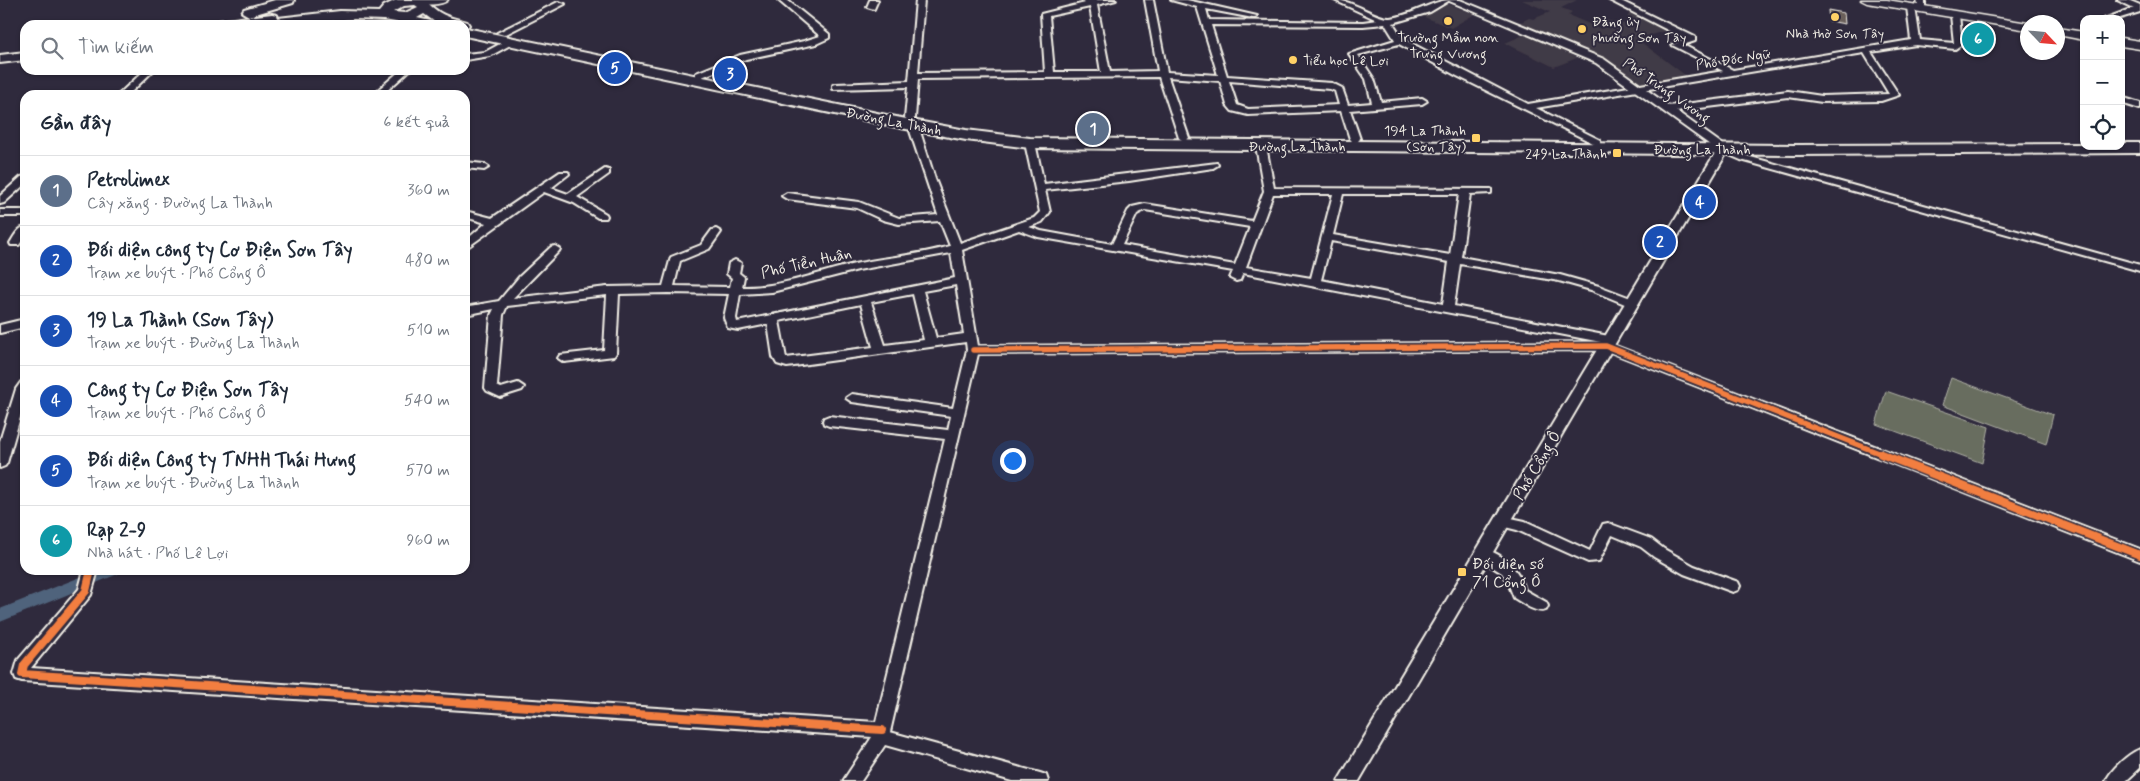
<!DOCTYPE html>
<html lang="vi">
<meta charset="utf-8">
<style>
body{margin:0;font-family:Mynerve,sans-serif;background:#f2f2f3;color:#1f2937}
.controls{position:absolute;right:15px;top:15px;display:grid;overflow:hidden;border-radius:10px;box-shadow:0 1px 4px #0004}
.controls button{width:45px;height:45px;display:grid;place-items:center;padding:0;border:0;border-bottom:1px solid #e0e1e3;background:#fff;color:#1f2937;font:25px sans-serif}
.compass{position:absolute;left:2020px;top:15px;width:45px;height:45px;border-radius:50%;background:#fff;box-shadow:0 1px 4px #0004;rotate:116deg}
.you{position:absolute;left:1012px;top:460px;width:18px;height:18px;margin:-12px;border:4px solid #fff;border-radius:50%;background:#1a73e8;box-shadow:0 0 0 8px #1a73e833}
.badge{display:grid;place-items:center;width:32px;height:32px;border-radius:50%;background:#84754c;color:#fff;font-size:16px;font-weight:700}
.pin{position:absolute;translate:-50% -50%;border:2px solid #fff;box-shadow:0 1px 5px #0006}
.list{margin:0;padding:0;list-style:none}
h2{display:flex;justify-content:space-between;align-items:center;height:65px;margin:0;padding:0 20px;font-size:21px}
h2 small{font-size:16px;font-weight:400;color:#747a83}
.list li{display:grid;grid-template-columns:32px 1fr auto;gap:15px;align-items:center;box-sizing:border-box;height:70px;padding:0 20px;border-top:1px solid #e0e1e3}
.list b{display:block;font-size:19px;white-space:nowrap}
.list p{margin:0;font-size:16px;white-space:nowrap;color:#747a83}
.list em{font-size:16px;font-style:normal;color:#747a83}
.icon{flex:none;width:28px;height:28px;fill:none;stroke:currentColor;stroke-width:2;stroke-linecap:round;stroke-linejoin:round}
.map{position:relative;flex:none;width:2140px;height:781px;overflow:hidden}
.search{position:absolute;background:#fff;box-shadow:0 1px 4px #0004;left:20px;top:20px;width:450px;height:55px;display:flex;align-items:center;gap:12px;box-sizing:border-box;padding:0 18px;border-radius:15px;color:#747a83;font-size:19px}
.panel{position:absolute;background:#fff;box-shadow:0 1px 4px #0004;left:20px;top:90px;width:450px;height:485px;border-radius:15px}
.map>svg:first-child{display:block}
</style>
<div class="map">
<svg width="2140" height="781" viewBox="0 0 2140 781">
<rect width="100%" height="100%" fill="#2f2a3d"/>
<filter id="ink" filterUnits="userSpaceOnUse"><feTurbulence type="fractalNoise" baseFrequency=".02" numOctaves="2"/><feDisplacementMap in="SourceGraphic" scale="10" xChannelSelector="R" yChannelSelector="G"/><feConvolveMatrix kernelMatrix="1 2 1 2 8 2 1 2 1" color-interpolation-filters="sRGB"/></filter>
<g filter="url(#ink)">
<!-- built -->
<g fill="#413a46">
<polygon points="1522,0 1577,0 1561,8 1572,12 1568,15 1601,29 1605,20 1625,24 1631,8 1672,29 1637,39 1685,75 1675,77 1679,80 1639,86 1596,56 1519,23 1529,18 1533,19 1550,12"/>
<polygon points="1441,2 1475,14 1451,28 1417,14"/>
<polygon points="1526,34 1577,58 1554,67 1505,43"/>
</g>
<!-- green -->
<g fill="#686d5f" stroke="#aeafa4">
<polygon points="1951,378 2053,415 2046,444 1942,405"/>
<polygon points="1886,391 1989,427 1982,463 1876,424"/>
</g>
<g fill="none" stroke-linecap="round" stroke-linejoin="round">
<!-- canal -->
<polygon fill="#50647c" fill-rule="evenodd" points="98,570 120,570 118,574 0,622 0,609"/>
</g>
<!-- building -->
<polygon fill="#6b5f5a" stroke="#f4f1e8" points="1828,10 1844,13 1845,24 1829,21"/>
<g fill="none" stroke-linecap="round" stroke-linejoin="round">
<!-- minor casing -->
<g stroke="#f4f1e8" stroke-width="4">
<g id="minor">
<polygon points="778,0 787,0 829,34 829,38 816,44 746,59 702,77 696,77 696,73 740,55 804,41 820,36"/>
<polygon points="870,0 878,0 874,9 867,7"/>
<path d="M916,0H924L918,73L1045,72L1041,14L1085,3L1081,0H1116L1097,5L1110,72L1158,71L1145,0H1153L1167,72L1218,75L1197,7L1171,0H1187L1257,16L1253,18L1206,9L1209,20L1363,22L1377,20L1334,0C1354,0 1375,19 1390,18C1412,16 1433,0 1450,0L1430,12L1393,23L1403,39L1528,104L1723,71L1672,45L1685,39L1609,0H1619L1695,37V41L1683,45L1733,70L1911,40L1907,7L1911,5L1915,7L1920,40L1954,43L1951,15L1955,13L1959,15L1962,44L1955,49L1916,45L1871,52L1899,95L1881,101L1822,102L1788,97L1668,112L1663,109L1668,106L1788,91L1822,96L1889,94L1864,53L1536,108L1600,140V144L1597,145L1457,76L1399,44L1358,55L1374,79L1381,102L1422,98L1427,101L1422,104L1350,110L1360,139L1358,141H1352L1350,139L1341,111L1248,115L1232,111L1227,105L1220,81L1168,77L1189,138L1184,141L1179,138L1159,77L918,79L915,118L910,121L905,118L908,87L833,89V85L836,84L909,81ZM1090,7L1101,72H1054L1049,16ZM1385,24L1395,40L1349,54L1366,79L1372,103L1348,105L1342,88L1332,83L1227,76L1211,25L1363,26ZM1229,81L1330,89L1335,91L1339,105L1248,109L1237,105Z"/>
<polygon points="1917,0 1925,0 1925,11 1919,11"/>
<polygon points="2117,0 2128,0 2140,5 2140,12 2117,19 2104,19 2134,8"/>
<polygon points="558,2 565,4 504,35 497,33"/>
<polygon points="511,38 515,41 514,43 490,56 465,60 465,54 485,52"/>
<polygon points="145,70 154,70 128,95 118,95"/>
<polygon points="401,70 410,70 382,95 372,95"/>
<polygon points="2121,97 2140,103 2140,109 2121,103"/>
<path d="M913,122L918,125L935,179L960,243L1034,218L1040,212L1025,143L1030,140L1035,143L1044,184L1217,163L1218,165L1213,168L1129,181L1045,190L1050,212L1042,222L1029,227L1041,231L1112,244L1128,211L1132,207L1145,204L1252,221L1264,191L1256,146L1261,143L1266,146L1274,188L1491,189V193L1470,194L1461,257L1560,275L1599,286L1636,300L1638,303L1632,307L1591,290L1559,281L1460,264L1454,306L1614,337L1616,340L1611,344L2140,549V561L1605,350L978,354L890,732L1040,773L1046,775L1048,781H1012L885,745L861,781H843L872,737L22,681L16,679L14,674L18,660L79,589L84,570H98L91,595L31,668L876,722L945,439L829,426L824,424L823,421L824,418L829,416L948,430L951,416L852,402L846,398L852,394L953,408L967,350L966,342L787,367L777,364L773,357L768,324L738,330L728,328L724,318L729,294L668,293L619,294L616,353L614,356L564,362L558,358L560,355L604,350L607,295L507,306L503,315L497,386L501,388L518,383L524,387L522,390L500,397L487,391L485,388L491,315L494,309L465,315V307L499,301L519,277L551,247L555,246L560,249L559,251L513,298L607,287L663,286L671,257L701,245L712,230L716,229L721,232L709,249L680,261L674,286L730,287L732,278L727,274L729,263L735,260L741,263L739,273L744,277L742,287C781,288 821,271 859,263C889,257 920,255 950,246L940,221L899,224L883,220L857,208L787,199L782,196L787,193L859,202L899,218L938,215L908,125ZM1273,194H1333L1311,278L1246,267ZM1343,194H1459L1450,255L1333,235ZM1145,210L1250,227L1235,265L1122,245L1137,214ZM1019,230L1038,237L1233,271L1230,278L1236,281L1240,280L1243,273L1601,342L978,346L962,250ZM1331,241L1449,262L1443,304L1321,280ZM951,253L955,278L737,322L736,318L740,294L772,292L858,270ZM956,285L964,334L936,338L923,291ZM913,294L924,340L885,345L871,302ZM861,304L873,347L786,358L779,321Z"/>
<polygon points="1723,146 1747,156 2140,265 2140,271 1741,160 1720,151 1718,149"/>
<polygon points="465,162 484,164 489,167 484,170 465,168"/>
<polygon points="605,169 609,170 609,174 577,197 606,214 607,216 606,218 598,218 574,203 544,192 465,249 465,241 486,223 465,217 465,211 492,218 560,172 568,172 569,174 551,188 568,194"/>
<polygon points="25,176 25,184 4,203 0,204 0,196 21,177"/>
<rect x="0" y="210" width="25" height="6"/>
<path d="M25,227V237L19,245H11L10,243C14,237 18,228 25,227Z"/>
<polygon points="25,319 25,327 0,333 0,325"/>
<polygon points="25,381 25,400 7,463 5,466 0,468 0,441 16,389 21,382"/>
<polygon points="1502,516 1525,521 1590,551 1603,524 1608,523 1651,539 1664,549 1694,566 1738,582 1740,586 1738,590 1733,592 1684,574 1654,557 1641,547 1612,535 1599,561 1588,562 1517,530 1497,525 1495,521 1497,517"/>
<path d="M1483,548C1504,555 1519,569 1525,590L1546,602L1548,606L1546,610C1536,614 1523,603 1514,598L1507,580L1502,573L1478,558L1476,554L1478,550Z"/>
<path d="M2140,749V768L2126,781H2106C2111,769 2128,754 2140,749Z"/>
</g>
</g>
<!-- tertiary casing -->
<g stroke="#f4f1e8" stroke-width="4">
<polygon id="tertiary" points="1447,0 1460,0 1604,59 1729,149 1359,781 1338,781 1717,150 1596,63"/>
</g>
<!-- secondary casing -->
<g stroke="#f4f1e8" stroke-width="3">
<g id="secondary">
<path d="M413,0H448C441,6 423,5 414,3Z"/>
<polygon points="1861,0 1887,0 2028,23 2028,30 1867,3"/>
<polygon points="2058,28 2084,32 2084,40 2058,35"/>
<polygon points="2121,38 2140,41 2140,49 2121,46"/>
</g>
</g>
<!-- trunk casing -->
<g stroke="#f4f1e8" stroke-width="4">
<g id="trunk">
<polygon points="275,0 294,0 293,3 249,16 242,12 244,9"/>
<path d="M396,0H425C439,15 447,17 467,22L469,25L466,28L906,119L966,130L1030,138L1795,145L2084,144V146H2121V143H2140V153L1795,155L1030,148L966,140L906,129L465,36V25H444L437,23L439,25H413L384,20L354,19L288,25H211L218,21L272,14L277,15L278,18L340,11L379,12L384,6ZM415,5L418,7L405,13L393,12L404,6ZM424,14L435,22L417,18Z"/>
<polygon points="25,52 25,60 0,63 0,55"/>
</g>
</g>
<!-- minor -->
<use href="#minor" fill="#2f2a3d" fill-rule="evenodd"/>
<!-- tertiary -->
<use href="#tertiary" fill="#2f2a3d" fill-rule="evenodd"/>
<!-- secondary -->
<use href="#secondary" fill="#2f2a3d" fill-rule="evenodd"/>
<!-- trunk -->
<use href="#trunk" fill="#2f2a3d" fill-rule="evenodd"/>
<!-- cycleway-far1 casing -->
<g stroke="#2f2a3d" stroke-width="9">
<polyline id="cycleway-far1" points="973,350 1606,346 1884,455"/>
</g>
<!-- cycleway casing -->
<g stroke="#2f2a3d" stroke-width="11">
<g id="cycleway">
<polyline points="1881,454 2140,555"/>
<polyline points="91,570 86,591 24,665 22,674 882,730"/>
</g>
</g>
<!-- cycleway-far1 -->
<use href="#cycleway-far1" stroke="#f27e40" stroke-width="5.5"/>
<!-- cycleway -->
<use href="#cycleway" stroke="#f27e40" stroke-width="8"/>
</g>
</g>
<!-- markers -->
<g fill="#ffd166" stroke="#2f2a3d" stroke-width="2">
<circle cx="1835" cy="17" r="5"/>
<circle cx="1448" cy="21" r="5"/>
<circle cx="1582" cy="29" r="5"/>
<circle cx="1293" cy="60" r="5"/>
<rect x="1471" y="133" width="10" height="10" rx="2.5"/>
<rect x="1612" y="148" width="10" height="10" rx="2.5"/>
<rect x="1457" y="567" width="10" height="10" rx="2.5"/>
</g>
<g text-anchor="middle" stroke-width="4" stroke-linejoin="round" paint-order="stroke">
<!-- far-poi labels -->
<g font-size="14" fill="#f4f1e8" stroke="#2f2a3d" text-anchor="start">
<text x="1592" y="26">Đảng ủy<tspan x="1592" dy="16">phường Sơn Tây</tspan></text>
<text x="1835" y="38" text-anchor="middle">Nhà thờ Sơn Tây</text>
<text x="1448" y="42" text-anchor="middle">Trường Mầm non<tspan x="1448" dy="16">Trưng Vương</tspan></text>
<text x="1303" y="65">Tiểu học Lê Lợi</text>
<text x="1466" y="135" text-anchor="end">194 La Thành<tspan x="1466" dy="16">(Sơn Tây)</tspan></text>
<text x="1607" y="158" text-anchor="end">249 La Thành</text>
</g>
<!-- far-street labels -->
<g font-size="14" fill="#f4f1e8" stroke="#2f2a3d">
<text transform="translate(1733 59) rotate(-9)" y="5">Phố Đốc Ngữ</text>
<text transform="translate(1667 90) rotate(35)" y="5">Phố Trưng Vương</text>
<text transform="translate(894 121) rotate(11)" y="5">Đường La Thành</text>
<text x="1297" y="151">Đường La Thành</text>
<text x="1702" y="154">Đường La Thành</text>
</g>
<!-- street labels -->
<g font-size="16" fill="#f4f1e8" stroke="#2f2a3d">
<text transform="translate(806 262) rotate(-13)" y="6">Phố Tiền Huân</text>
<text transform="translate(1536 465) rotate(-59)" y="6">Phố Cổng Ô</text>
</g>
<!-- poi labels -->
<g font-size="16" fill="#f4f1e8" stroke="#2f2a3d" text-anchor="start">
<text x="1472" y="569">Đối diện số<tspan x="1472" dy="18">71 Cổng Ô</tspan></text>
</g>
</g>
</svg>
<div class="controls">
<button>+</button>
<button>−</button>
<button><svg class="icon" aria-label="locate" viewBox="0 0 24 24"><circle cx="12" cy="12" r="6"/><path d="M12 2v4M12 18v4M2 12h4M18 12h4"/></svg></button>
</div>
<svg class="compass" viewBox="-18 -18 36 36"><path d="M0-13l5 13h-10z" fill="#e53935"/><path d="M0 13l5-13h-10z" fill="#747a83"/></svg>
<div class="you"></div>
<div class="pin badge" style="left:1093px;top:129px;background:#5c6f8a">1</div>
<div class="pin badge" style="left:1660px;top:242px;background:#1a4fb4">2</div>
<div class="pin badge" style="left:730px;top:74px;background:#1a4fb4">3</div>
<div class="pin badge" style="left:1700px;top:202px;background:#1a4fb4">4</div>
<div class="pin badge" style="left:615px;top:68px;background:#1a4fb4">5</div>
<div class="pin badge" style="left:1978px;top:39px;background:#0f9aa8">6</div>
<div class="search"><svg class="icon" aria-label="search" viewBox="0 0 24 24"><circle cx="10" cy="10" r="6"/><path d="M15 15l6 6"/></svg>Tìm kiếm</div>
<section class="panel">
<h2>Gần đây<small>6 kết quả</small></h2>
<ul class="list">
<li><span class="badge" style="background:#5c6f8a">1</span><div><b>Petrolimex</b><p>Cây xăng · Đường La Thành</p></div><em>360 m</em></li>
<li><span class="badge" style="background:#1a4fb4">2</span><div><b>Đối diện công ty Cơ Điện Sơn Tây</b><p>Trạm xe buýt · Phố Cổng Ô</p></div><em>480 m</em></li>
<li><span class="badge" style="background:#1a4fb4">3</span><div><b>19 La Thành (Sơn Tây)</b><p>Trạm xe buýt · Đường La Thành</p></div><em>510 m</em></li>
<li><span class="badge" style="background:#1a4fb4">4</span><div><b>Công ty Cơ Điện Sơn Tây</b><p>Trạm xe buýt · Phố Cổng Ô</p></div><em>540 m</em></li>
<li><span class="badge" style="background:#1a4fb4">5</span><div><b>Đối diện Công ty TNHH Thái Hưng</b><p>Trạm xe buýt · Đường La Thành</p></div><em>570 m</em></li>
<li><span class="badge" style="background:#0f9aa8">6</span><div><b>Rạp 2-9</b><p>Nhà hát · Phố Lê Lợi</p></div><em>960 m</em></li>
</ul>
</section>
</div>
